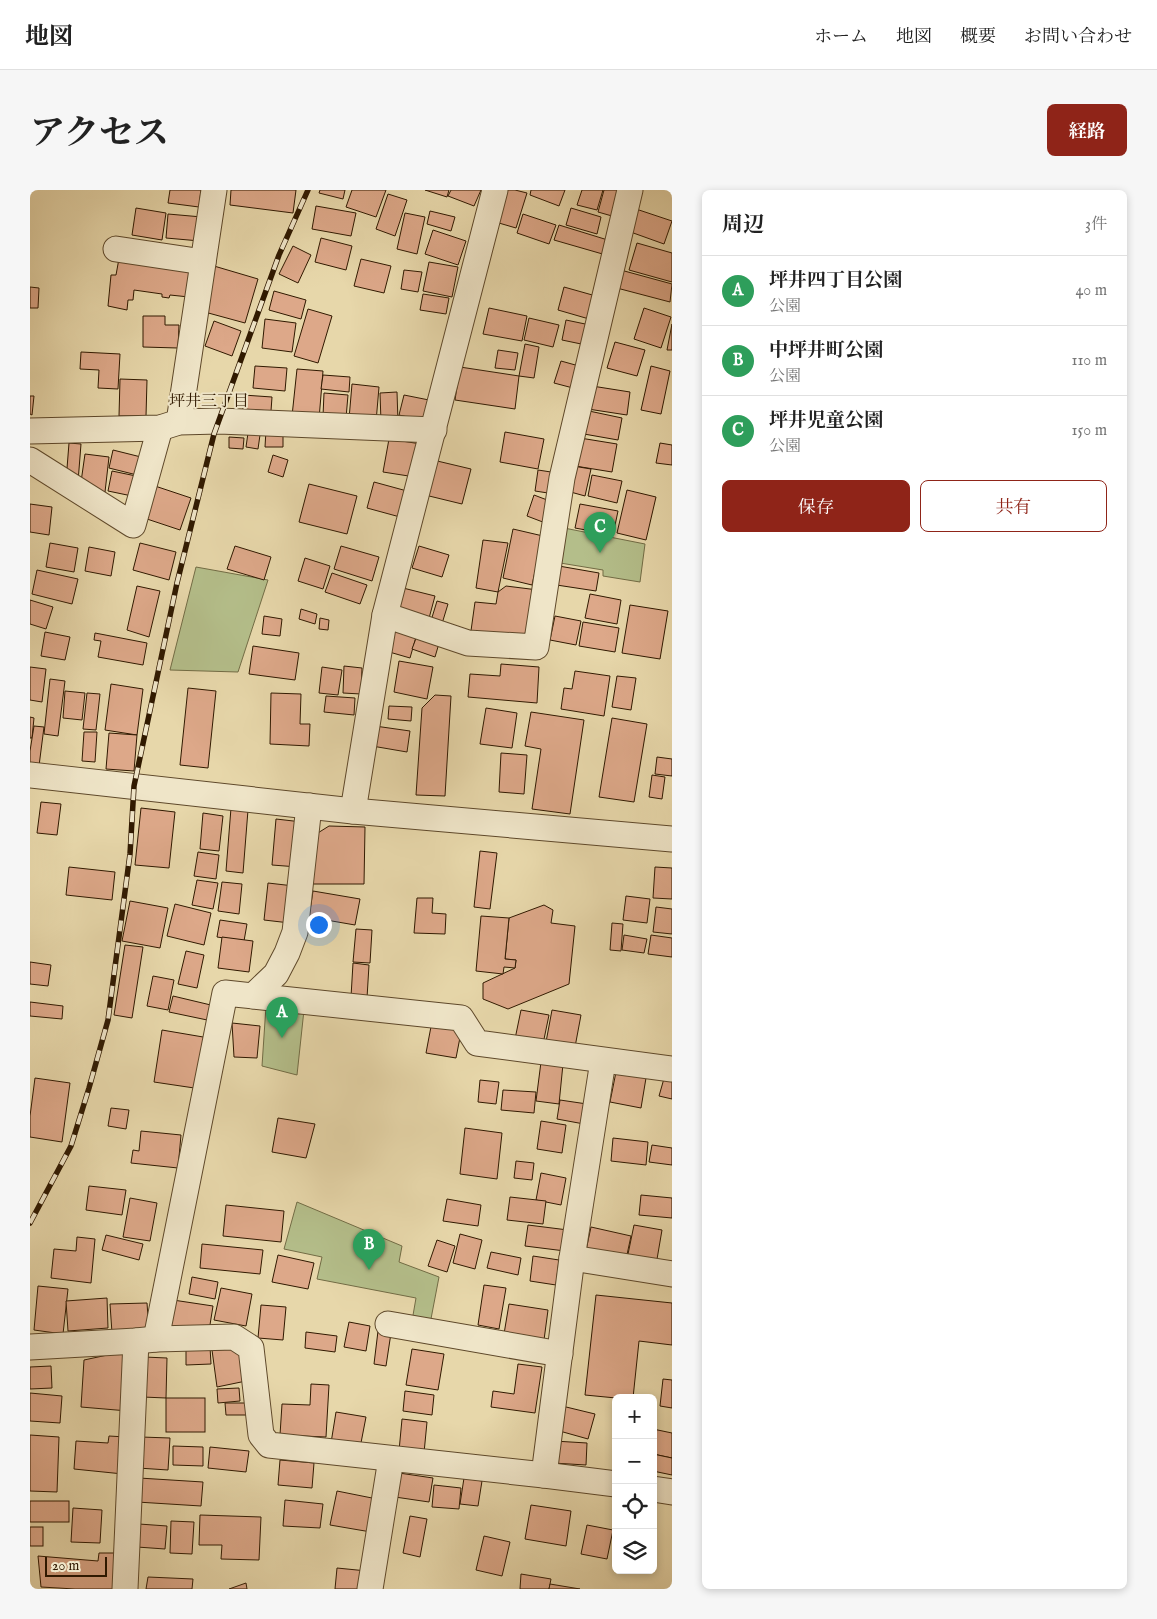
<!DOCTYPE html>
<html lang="ja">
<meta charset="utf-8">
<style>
body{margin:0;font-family:"IM FELL English","Noto Serif JP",serif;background:#f6f6f6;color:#222}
.controls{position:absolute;right:15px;bottom:15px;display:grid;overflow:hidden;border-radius:8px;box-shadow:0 2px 8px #0003}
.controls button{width:45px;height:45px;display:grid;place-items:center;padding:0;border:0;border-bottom:1px solid #e0e0e0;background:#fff;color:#222;font:25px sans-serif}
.scale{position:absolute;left:15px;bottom:12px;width:62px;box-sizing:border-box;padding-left:5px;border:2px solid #301900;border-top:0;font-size:14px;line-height:18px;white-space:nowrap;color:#301900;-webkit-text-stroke:4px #efe5c8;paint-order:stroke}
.you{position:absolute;left:288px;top:734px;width:18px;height:18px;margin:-12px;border:4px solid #fff;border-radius:50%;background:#1a73e8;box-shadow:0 0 0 8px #1a73e833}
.badge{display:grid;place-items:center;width:32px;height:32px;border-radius:50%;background:#8f2418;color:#fff;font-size:16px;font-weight:700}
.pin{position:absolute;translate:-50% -41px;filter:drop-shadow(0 1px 2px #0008)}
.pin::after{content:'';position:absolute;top:26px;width:18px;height:15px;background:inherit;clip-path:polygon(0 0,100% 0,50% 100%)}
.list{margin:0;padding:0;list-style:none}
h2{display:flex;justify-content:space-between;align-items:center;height:65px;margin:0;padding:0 20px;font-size:21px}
h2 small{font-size:16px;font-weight:400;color:#767676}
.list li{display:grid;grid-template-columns:32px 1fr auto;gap:15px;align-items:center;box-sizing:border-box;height:70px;padding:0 20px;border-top:1px solid #e0e0e0}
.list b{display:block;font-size:19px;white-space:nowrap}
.list p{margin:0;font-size:16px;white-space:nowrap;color:#767676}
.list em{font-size:16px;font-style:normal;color:#767676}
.actions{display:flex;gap:10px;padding:15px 20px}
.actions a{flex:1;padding:11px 0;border:1px solid #8f2418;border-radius:8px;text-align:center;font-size:18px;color:#8f2418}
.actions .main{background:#8f2418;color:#fff}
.icon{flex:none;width:28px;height:28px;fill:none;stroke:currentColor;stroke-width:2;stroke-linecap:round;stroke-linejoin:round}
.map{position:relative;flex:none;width:642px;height:1399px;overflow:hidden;border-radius:8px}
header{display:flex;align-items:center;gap:30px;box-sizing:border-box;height:70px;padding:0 25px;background:#fff;border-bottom:1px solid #e0e0e0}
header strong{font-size:24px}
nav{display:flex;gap:28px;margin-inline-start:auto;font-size:18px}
.intro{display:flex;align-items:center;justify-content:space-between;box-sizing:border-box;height:120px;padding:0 30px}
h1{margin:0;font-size:35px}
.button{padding:12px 22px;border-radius:8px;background:#8f2418;color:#fff;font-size:18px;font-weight:700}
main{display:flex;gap:30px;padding:0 30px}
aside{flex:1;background:#fff;border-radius:8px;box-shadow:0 2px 8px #0003}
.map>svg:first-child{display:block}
</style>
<header>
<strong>地図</strong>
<nav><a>ホーム</a><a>地図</a><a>概要</a><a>お問い合わせ</a></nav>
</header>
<div class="intro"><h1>アクセス</h1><a class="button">経路</a></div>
<main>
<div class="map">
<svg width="642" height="1399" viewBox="0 0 642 1399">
<rect width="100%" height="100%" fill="#e7d7aa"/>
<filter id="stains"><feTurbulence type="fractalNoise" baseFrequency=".004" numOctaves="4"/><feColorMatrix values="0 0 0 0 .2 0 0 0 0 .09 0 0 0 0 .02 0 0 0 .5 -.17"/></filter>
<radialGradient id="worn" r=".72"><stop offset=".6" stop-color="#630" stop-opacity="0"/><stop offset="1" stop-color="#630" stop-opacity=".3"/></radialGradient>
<!-- green -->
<g fill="#b4be8a" stroke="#726c45">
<polygon points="529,337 615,354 610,392 573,386 573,380 524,372"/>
<polygon points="166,377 238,390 208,482 140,480"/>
<polygon points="236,816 274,820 267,885 232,876"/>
<polygon points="267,1012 372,1056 369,1072 409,1087 400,1134 382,1131 386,1108 287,1089 292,1067 254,1059"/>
</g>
<!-- building -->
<g fill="#dda889" stroke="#301900">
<polygon points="140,0 171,0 169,17 138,13"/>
<polygon points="201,0 266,0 263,23 200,15"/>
<polygon points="290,0 315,0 313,9 289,3"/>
<polygon points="322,0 356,0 346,27 316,17"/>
<polygon points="395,0 419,0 417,7"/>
<polygon points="421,0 451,0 444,16 418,6"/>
<polygon points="471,0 485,0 497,3 486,38 462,31"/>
<polygon points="501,0 535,0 529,16 500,5"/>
<polygon points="552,0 573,0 567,20 547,15"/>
<polygon points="574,0 597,0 589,28 568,22"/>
<polygon points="358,4 377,10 365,46 346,39"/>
<polygon points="286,16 326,23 321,46 282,39"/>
<polygon points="106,18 136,23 132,50 102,45"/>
<polygon points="541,18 571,27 567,44 536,35"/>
<polygon points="603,18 642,31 634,54 595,40"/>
<polygon points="400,21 425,27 421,41 397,34"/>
<polygon points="375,23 395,27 387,64 367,59"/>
<polygon points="138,24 172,27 170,51 136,48"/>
<polygon points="493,24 526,35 519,54 487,43"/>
<polygon points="529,35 581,51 576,65 524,50"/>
<polygon points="403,40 436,51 428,75 395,64"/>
<polygon points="291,48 322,56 316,80 285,72"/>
<polygon points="607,53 642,63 642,92 599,80"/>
<polygon points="263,56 281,65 268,93 249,84"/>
<polygon points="90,63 163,75 159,107 140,105 139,108 132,107 132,104 104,100 103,110 98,110 97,120 78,116 81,85 86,85"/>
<polygon points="331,69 361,76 354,103 324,96"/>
<polygon points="399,72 428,77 422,107 393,101"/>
<polygon points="184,76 228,89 215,133 171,121"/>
<polygon points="587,79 642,94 640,112 583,97"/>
<polygon points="374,80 392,82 388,102 371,99"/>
<polygon points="0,97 9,98 8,118 0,118"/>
<polygon points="534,97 573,108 566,131 528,120"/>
<polygon points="244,101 276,110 271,129 239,120"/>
<polygon points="393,104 419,108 416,124 390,120"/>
<polygon points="459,118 497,126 492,151 453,144"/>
<polygon points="614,118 641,127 631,158 604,149"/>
<polygon points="278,119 302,126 288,173 264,166"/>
<polygon points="113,126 135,126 135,135 149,135 148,158 113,157"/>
<polygon points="499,128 529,135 523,157 494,150"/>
<polygon points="235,129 266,133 262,162 232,158"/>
<polygon points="536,130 560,135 556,155 532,150"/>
<polygon points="184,131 211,141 202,166 175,156"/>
<polygon points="642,134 642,160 637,160"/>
<polygon points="585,152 615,160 607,186 577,178"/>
<polygon points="495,154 509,157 504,188 489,186"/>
<polygon points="468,160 488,163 485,180 465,178"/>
<polygon points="51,162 90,164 88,199 68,198 69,180 50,179"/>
<polygon points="531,171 549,176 543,198 524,193"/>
<polygon points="225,176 257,178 255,201 223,198"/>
<polygon points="621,176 640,181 631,224 611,220"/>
<polygon points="430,177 489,186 485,219 425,210"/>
<polygon points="267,179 293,181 289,229 262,226"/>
<polygon points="293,185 320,187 319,202 291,199"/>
<polygon points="90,189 117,190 116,226 89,226"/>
<polygon points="322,194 349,197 346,232 319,229"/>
<polygon points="562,196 600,202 597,225 558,219"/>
<polygon points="367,202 368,232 351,232 350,203"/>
<polygon points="294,203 318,205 316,228 293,226"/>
<polygon points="213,205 242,207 241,221 213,219"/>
<polygon points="374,205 399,210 395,231 369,225"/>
<polygon points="0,206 4,206 2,225 0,224"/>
<polygon points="559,221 592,228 588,250 554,244"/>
<polygon points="236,240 253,241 253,257 235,257"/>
<polygon points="475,242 514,249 508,279 470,272"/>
<polygon points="218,243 230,245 228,259 216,257"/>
<polygon points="199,247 214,248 213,259 199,258"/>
<polygon points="550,248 587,254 582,282 545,276"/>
<polygon points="359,249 391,254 385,287 353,282"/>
<polygon points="39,253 51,254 48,292 36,291"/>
<polygon points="630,253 642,255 642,275 626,273"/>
<polygon points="83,260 115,268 111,286 79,278"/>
<polygon points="55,264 79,267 75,302 50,299"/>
<polygon points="243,265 258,270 253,287 238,282"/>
<polygon points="403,270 441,279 432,314 395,305"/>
<polygon points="543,276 561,279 555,306 537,301"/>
<polygon points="508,280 521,282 518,303 505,301"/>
<polygon points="82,281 106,286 102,306 78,301"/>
<polygon points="562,285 592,291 587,313 558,306"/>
<polygon points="344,292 377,301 370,327 337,318"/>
<polygon points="279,294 327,306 317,344 269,332"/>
<polygon points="125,296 161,308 150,340 114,328"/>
<polygon points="597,300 626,307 616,350 587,343"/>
<polygon points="504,305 525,313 518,334 497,326"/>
<polygon points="0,314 22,317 19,345 0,342"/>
<polygon points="550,314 588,321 583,345 545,338"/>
<polygon points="483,339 513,346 502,395 473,388"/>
<polygon points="453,350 478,353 468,402 446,398"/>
<polygon points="20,353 48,358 44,382 16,377"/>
<polygon points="110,353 146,362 139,390 103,380"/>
<polygon points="205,356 241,367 234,390 197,379"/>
<polygon points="311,356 349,367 342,391 304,379"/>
<polygon points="389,356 419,365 412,387 382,378"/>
<polygon points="59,357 85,362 81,386 55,381"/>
<polygon points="275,368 300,376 293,399 268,391"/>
<polygon points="523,375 569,383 566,401 520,394"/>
<polygon points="7,380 48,389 42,414 2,404"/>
<polygon points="302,383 337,395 330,414 295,402"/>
<polygon points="107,396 130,401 119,447 97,440"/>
<polygon points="476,396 508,400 501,456 440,448 445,412 466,414 468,402"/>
<polygon points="369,397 405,406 398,432 362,423"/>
<polygon points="560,404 591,410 587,434 555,428"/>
<polygon points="0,410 23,417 16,439 0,434"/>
<polygon points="407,411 418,414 411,437 400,434"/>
<polygon points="600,415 638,421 630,469 592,463"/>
<polygon points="271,419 287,424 285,434 269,429"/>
<polygon points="234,426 252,429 250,446 232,444"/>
<polygon points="525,426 551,431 546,455 520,450"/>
<polygon points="290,428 299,430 298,440 289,439"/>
<polygon points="356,431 388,440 380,468 349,459"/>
<polygon points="553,432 589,438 585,462 549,456"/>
<polygon points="15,442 40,447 35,470 11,466"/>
<polygon points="65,443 117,453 113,475 68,467 71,451 64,450"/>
<polygon points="388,443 410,450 405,467 382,459"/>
<polygon points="223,456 269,463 265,490 219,484"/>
<polygon points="369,471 403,477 397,509 364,502"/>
<polygon points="471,474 509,477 507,513 438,507 440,484 470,486"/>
<polygon points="314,476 332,478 331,504 313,503"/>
<polygon points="0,477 16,479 12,512 0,510"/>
<polygon points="292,477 312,480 308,505 289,503"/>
<polygon points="545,481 580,486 574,526 531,519 534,498 542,499"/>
<polygon points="587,486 606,488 601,520 582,517"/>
<polygon points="20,489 35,491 28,546 14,544"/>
<polygon points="81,494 113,499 107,545 75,540"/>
<polygon points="158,498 186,501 178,578 150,575"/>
<polygon points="35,501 55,503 52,530 33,528"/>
<polygon points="57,503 70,504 66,540 53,539"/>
<polygon points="241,503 271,504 270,534 280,534 279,556 240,554"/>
<polygon points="405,505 421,506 415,606 386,605 392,518"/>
<polygon points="296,506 325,508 324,525 294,522"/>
<polygon points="359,516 382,517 381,531 358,529"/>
<polygon points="456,518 487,523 482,558 450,554"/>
<polygon points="501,522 554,530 540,624 502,619 511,559 495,556"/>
<polygon points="0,527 4,528 2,548 0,548"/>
<polygon points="582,528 617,534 604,612 569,607"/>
<polygon points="4,536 14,537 9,576 0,575 0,561"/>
<polygon points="345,536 380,541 377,562 342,556"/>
<polygon points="54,542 67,542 65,572 52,571"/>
<polygon points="79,543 107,545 104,581 76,579"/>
<polygon points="471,563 497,565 494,604 469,602"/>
<polygon points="627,567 642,569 642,586 625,584"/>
<polygon points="622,585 635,587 632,609 619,607"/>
<polygon points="11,612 31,614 27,645 7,643"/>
<polygon points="111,618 145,622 139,678 105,675"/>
<polygon points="201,618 218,620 213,683 196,681"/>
<polygon points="173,623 193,626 189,661 170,659"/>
<polygon points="246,629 272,632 268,677 242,675"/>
<polygon points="299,636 335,637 334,694 283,694 283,646"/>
<polygon points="450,661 467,663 460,719 444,717"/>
<polygon points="168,662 189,665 186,689 164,686"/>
<polygon points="39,677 85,682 82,710 36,705"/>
<polygon points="625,677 642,678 642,709 623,708"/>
<polygon points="167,690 188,693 183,719 162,715"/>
<polygon points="192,692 212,694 209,724 188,721"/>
<polygon points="238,693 264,696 260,733 234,730"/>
<polygon points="283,701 330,709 325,735 279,727"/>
<polygon points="596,706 620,709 617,733 593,730"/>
<polygon points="387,708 403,708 402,723 416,724 415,744 384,743"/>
<polygon points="100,711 138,718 130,758 92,751"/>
<polygon points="145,714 181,723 174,755 137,746"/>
<polygon points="514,715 523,720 521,733 545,736 539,794 478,819 453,809 453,793 485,778 486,770 475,769 479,728"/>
<polygon points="626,717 642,719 642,744 623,742"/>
<polygon points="451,726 479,728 475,769 486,770 485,778 474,777 473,784 446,781"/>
<polygon points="190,730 217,734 214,751 187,747"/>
<polygon points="582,733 593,734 591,761 580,760"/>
<polygon points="326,739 342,740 340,773 323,772"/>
<polygon points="594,745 617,749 614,763 592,760"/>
<polygon points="621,745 642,748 642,767 618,764"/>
<polygon points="192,747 223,751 219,782 188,778"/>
<polygon points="95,755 113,757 102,828 84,825"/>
<polygon points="156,761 174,765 167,798 148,794"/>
<polygon points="0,772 21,775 18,796 0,794"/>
<polygon points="323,773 339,775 337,808 321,807"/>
<polygon points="123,786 144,790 138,820 117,816"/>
<polygon points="143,806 185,816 182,831 139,822"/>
<polygon points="0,812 33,816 32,829 0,826"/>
<polygon points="491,820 519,825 513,854 485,849"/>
<polygon points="522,820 551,825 545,857 516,852"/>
<polygon points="403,826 433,832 426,868 396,863"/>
<polygon points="202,833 230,836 227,868 204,867"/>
<polygon points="132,840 179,848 171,899 124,892"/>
<polygon points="511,872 533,874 529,914 506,911"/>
<polygon points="586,882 616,888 611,918 580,912"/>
<polygon points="635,885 642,887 642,909 629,906"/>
<polygon points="5,888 40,893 32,952 0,947 0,926"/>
<polygon points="450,890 469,892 466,914 448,912"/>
<polygon points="473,900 506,902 504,923 471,920"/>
<polygon points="530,910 557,914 554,934 527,929"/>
<polygon points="81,918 99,920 96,939 78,936"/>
<polygon points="248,928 285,934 276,968 242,962"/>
<polygon points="511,931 536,935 532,963 507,959"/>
<polygon points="435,938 472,943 467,989 430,984"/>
<polygon points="111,941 151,945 148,978 101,973 103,960 109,961"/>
<polygon points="583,948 618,952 616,975 581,971"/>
<polygon points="622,955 642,958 642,975 619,972"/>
<polygon points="486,971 504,973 502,990 484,988"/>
<polygon points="511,983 536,988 531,1015 506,1010"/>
<polygon points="59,996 96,1000 92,1025 56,1020"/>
<polygon points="611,1005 642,1008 642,1028 609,1025"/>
<polygon points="480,1007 516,1011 513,1034 477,1030"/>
<polygon points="100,1008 127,1013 120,1051 93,1047"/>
<polygon points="417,1009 451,1015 448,1036 413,1031"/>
<polygon points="196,1015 254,1021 251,1052 193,1046"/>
<polygon points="498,1035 538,1040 535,1061 495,1056"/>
<polygon points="604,1035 632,1040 626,1075 597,1069"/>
<polygon points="561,1037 601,1046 595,1074 555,1065"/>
<polygon points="430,1044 452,1050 445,1079 423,1073"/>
<polygon points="76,1045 113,1054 109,1070 72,1060"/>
<polygon points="47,1047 65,1049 61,1093 21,1088 24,1059 46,1061"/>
<polygon points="407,1050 425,1056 417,1082 398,1076"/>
<polygon points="172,1054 233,1060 230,1084 170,1078"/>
<polygon points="461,1062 491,1068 488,1085 457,1078"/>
<polygon points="248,1065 284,1073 278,1099 242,1092"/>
<polygon points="503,1066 529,1070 526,1095 500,1091"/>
<polygon points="162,1087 188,1092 185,1109 159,1104"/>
<polygon points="454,1095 476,1098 469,1139 448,1135"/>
<polygon points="8,1096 38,1099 33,1144 4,1140"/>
<polygon points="191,1098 222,1104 216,1136 184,1130"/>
<polygon points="566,1105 642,1113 642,1155 609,1151 603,1208 586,1208 555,1205"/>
<polygon points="77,1108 78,1138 38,1141 36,1111"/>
<polygon points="143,1110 183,1116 179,1141 139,1136"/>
<polygon points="117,1113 119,1141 82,1143 80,1114"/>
<polygon points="479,1114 518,1120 514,1150 474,1144"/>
<polygon points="231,1115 256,1117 253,1150 228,1148"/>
<polygon points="319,1132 340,1136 336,1161 314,1157"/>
<polygon points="348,1141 361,1143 356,1176 344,1174"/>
<polygon points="276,1142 307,1146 305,1162 275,1158"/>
<polygon points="180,1157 181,1174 156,1175 156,1158"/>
<polygon points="213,1159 216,1191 187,1197 182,1160"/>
<polygon points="382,1159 414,1164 408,1200 376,1195"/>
<polygon points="96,1161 98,1221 51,1217 54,1170"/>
<polygon points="114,1167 137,1168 136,1208 113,1207"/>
<polygon points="488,1174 512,1177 505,1223 461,1217 463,1201 484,1204"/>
<polygon points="21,1176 22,1198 0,1199 0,1177"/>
<polygon points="633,1189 642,1190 642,1218 630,1216"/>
<polygon points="281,1194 299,1195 296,1247 250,1245 252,1214 280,1215"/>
<polygon points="209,1198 210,1211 188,1213 187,1199"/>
<polygon points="375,1201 404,1205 402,1225 373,1221"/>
<polygon points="0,1203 32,1206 30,1233 0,1231"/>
<rect x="136" y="1208" width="39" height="34"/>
<polygon points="195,1213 222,1213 222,1225 196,1225"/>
<polygon points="532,1216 565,1224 558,1249 526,1240"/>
<polygon points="306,1222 336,1227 330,1258 301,1253"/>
<polygon points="372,1229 397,1232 394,1263 369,1261"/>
<polygon points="623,1239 642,1243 642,1268 623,1264"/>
<polygon points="0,1245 29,1247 27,1302 0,1301"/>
<polygon points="79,1246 96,1247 93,1284 44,1279 46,1251 78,1253"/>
<polygon points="111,1247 140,1248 138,1280 108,1278"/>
<polygon points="524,1251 557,1253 556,1275 523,1273"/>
<polygon points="143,1256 173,1257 173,1276 143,1275"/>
<polygon points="180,1257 219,1261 216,1282 178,1278"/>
<polygon points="623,1264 642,1268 642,1285 623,1281"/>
<polygon points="250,1270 284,1273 282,1298 248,1295"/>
<polygon points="369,1283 403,1288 399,1312 365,1307"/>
<polygon points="109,1288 173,1292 171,1316 107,1312"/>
<polygon points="434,1288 452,1291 448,1316 430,1314"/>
<polygon points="404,1295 431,1298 429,1319 402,1317"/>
<polygon points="307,1301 347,1309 341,1342 300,1335"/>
<polygon points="255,1310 293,1314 290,1338 253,1336"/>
<rect x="0" y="1311" width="39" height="21"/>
<polygon points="501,1315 541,1321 536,1356 495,1349"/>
<polygon points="43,1318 72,1320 70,1353 41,1352"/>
<polygon points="170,1325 231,1327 229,1370 191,1369 192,1355 169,1355"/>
<polygon points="380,1326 397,1329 390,1367 373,1363"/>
<polygon points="141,1331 164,1332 162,1364 140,1363"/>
<polygon points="109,1334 137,1336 135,1359 107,1357"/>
<polygon points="557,1335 583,1340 577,1369 551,1364"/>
<rect x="0" y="1337" width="13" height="19"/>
<polygon points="586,1343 586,1372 583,1372"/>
<polygon points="454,1346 480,1352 472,1386 446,1380"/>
<polygon points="69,1363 91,1363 87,1399 45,1399 11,1397 8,1366 68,1371"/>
<polygon points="307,1378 337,1381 334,1399 305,1399"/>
<polygon points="491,1384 521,1389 519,1399 490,1399"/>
<polygon points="118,1387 163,1389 162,1399 116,1399"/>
<polygon points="216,1393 217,1399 199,1399"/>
<polygon points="520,1394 550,1399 519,1399"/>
</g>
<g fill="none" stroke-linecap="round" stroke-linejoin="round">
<!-- minor casing -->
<g stroke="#5e482a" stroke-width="27">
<g id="minor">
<polyline points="86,59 173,72"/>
<polyline points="149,232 184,0"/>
<polyline points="0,241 130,238 149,232 189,231 404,240"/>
<polyline points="0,270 103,335 130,238"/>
<polyline points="355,425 438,453 506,457 532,288 600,0"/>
<polyline points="0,585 323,621 642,649"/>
<polyline points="323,621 355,425 465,0"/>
<polyline points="223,806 246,784 257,763 265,742 279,616"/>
<polyline points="542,1068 642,1084"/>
<polyline points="358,1134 530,1164"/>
<polyline points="126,1149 195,803 431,828 447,853 642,879"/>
<polyline points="0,1157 106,1151 126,1149 204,1147 221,1158 231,1245 239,1255 514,1285 586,1294"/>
<polyline points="514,1285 542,1068 573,871"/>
<polyline points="623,1299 642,1302"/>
<polyline points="95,1399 106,1151"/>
<polyline points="340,1399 361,1269"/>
</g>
</g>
<!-- minor -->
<use href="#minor" stroke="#efe5c8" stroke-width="25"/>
<!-- rail casing -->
<g stroke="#301900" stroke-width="5.5">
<polyline id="rail" points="0,1033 41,956 59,898 78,830 100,664 104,596 147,393 184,244 249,65 278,0"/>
</g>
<!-- rail -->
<use href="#rail" stroke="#efe5c8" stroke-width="4" stroke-dasharray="11" stroke-linecap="butt"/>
</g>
<g text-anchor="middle" stroke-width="4" stroke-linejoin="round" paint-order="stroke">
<!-- neighbourhood labels -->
<g font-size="16" fill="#301900" stroke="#efe5c8">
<text x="179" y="216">坪井三丁目</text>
</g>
</g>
<rect width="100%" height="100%" filter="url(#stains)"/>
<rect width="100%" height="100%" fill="url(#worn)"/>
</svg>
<div class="controls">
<button>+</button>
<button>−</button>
<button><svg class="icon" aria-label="locate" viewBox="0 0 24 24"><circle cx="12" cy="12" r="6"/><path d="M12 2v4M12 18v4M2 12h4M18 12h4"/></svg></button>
<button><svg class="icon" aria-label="layers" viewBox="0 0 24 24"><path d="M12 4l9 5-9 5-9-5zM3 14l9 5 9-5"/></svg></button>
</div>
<div class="scale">20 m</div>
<div class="you"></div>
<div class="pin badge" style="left:252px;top:848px;background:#2e9e5b">A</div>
<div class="pin badge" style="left:339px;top:1080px;background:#2e9e5b">B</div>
<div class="pin badge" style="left:570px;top:363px;background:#2e9e5b">C</div>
</div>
<aside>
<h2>周辺<small>3件</small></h2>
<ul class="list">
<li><span class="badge" style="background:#2e9e5b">A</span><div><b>坪井四丁目公園</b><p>公園</p></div><em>40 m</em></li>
<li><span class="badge" style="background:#2e9e5b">B</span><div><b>中坪井町公園</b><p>公園</p></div><em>110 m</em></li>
<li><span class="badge" style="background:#2e9e5b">C</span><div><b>坪井児童公園</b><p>公園</p></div><em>150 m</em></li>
</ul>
<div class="actions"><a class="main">保存</a><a>共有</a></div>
</aside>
</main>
